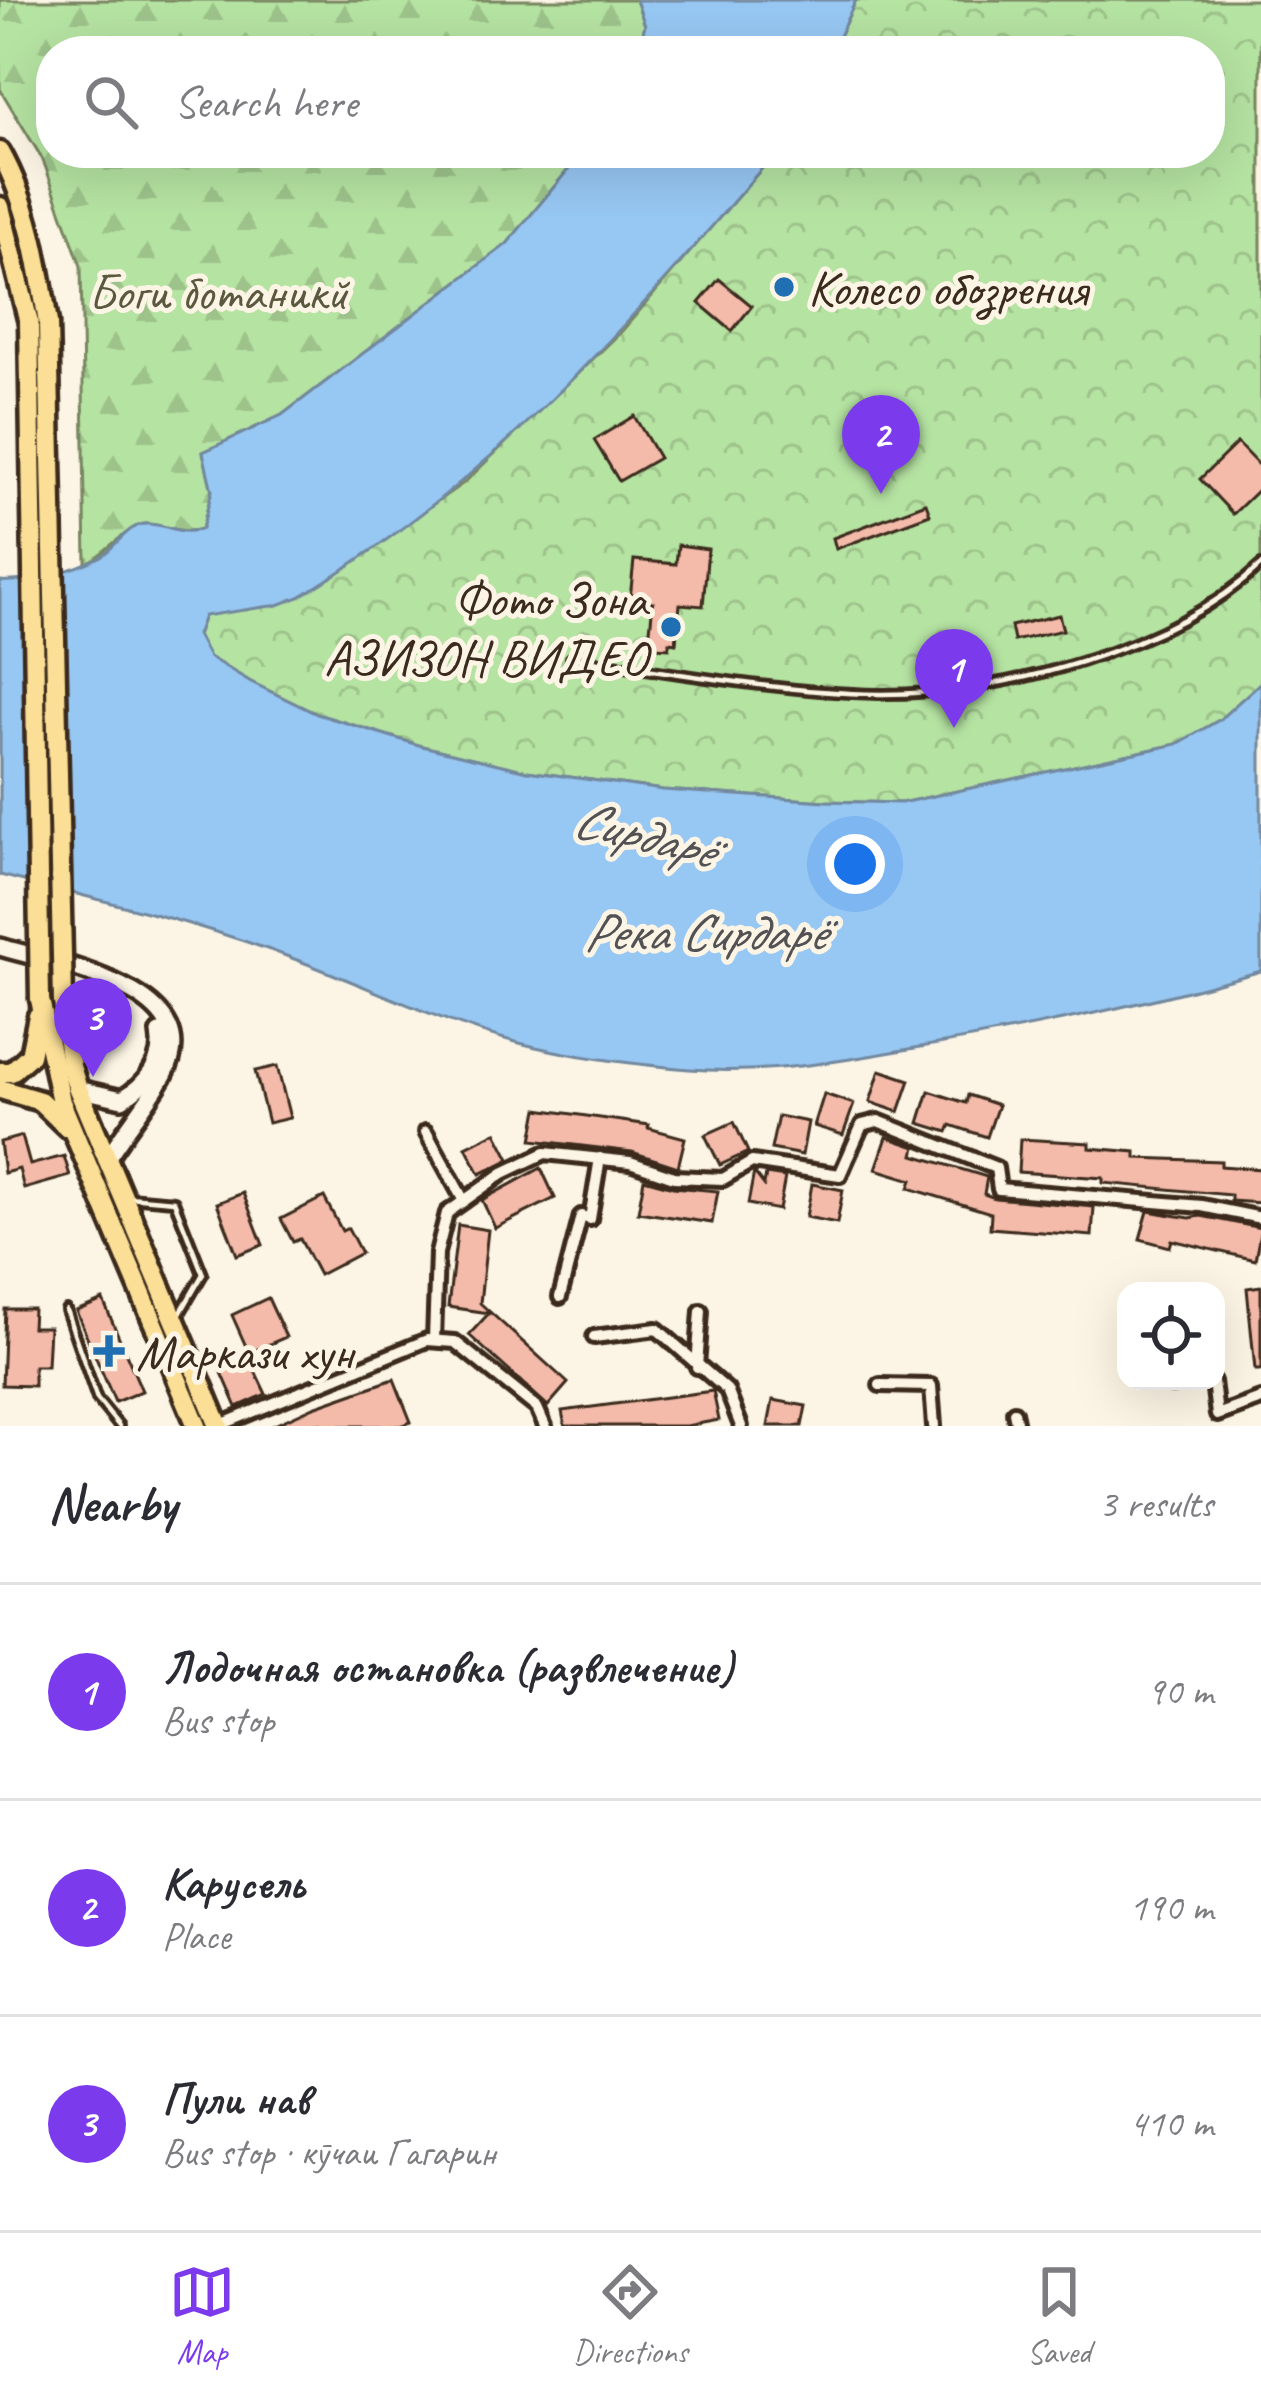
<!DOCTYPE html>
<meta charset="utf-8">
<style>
body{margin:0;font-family:Caveat,sans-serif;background:#f2f2f3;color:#2b2b33}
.controls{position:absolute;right:36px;bottom:36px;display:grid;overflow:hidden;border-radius:24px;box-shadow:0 12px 48px #0002}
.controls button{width:108px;height:108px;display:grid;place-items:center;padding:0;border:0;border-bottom:3px solid #e1e1e2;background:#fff;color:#2b2b33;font:60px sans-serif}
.you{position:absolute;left:855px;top:864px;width:42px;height:42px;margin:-30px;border:9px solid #fff;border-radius:50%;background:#1a73e8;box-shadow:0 0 0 18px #1a73e833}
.badge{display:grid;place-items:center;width:78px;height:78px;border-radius:50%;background:#7c3aed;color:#fff;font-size:39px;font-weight:700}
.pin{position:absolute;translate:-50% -99px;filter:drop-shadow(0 3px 6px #0008)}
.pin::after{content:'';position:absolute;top:63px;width:42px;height:36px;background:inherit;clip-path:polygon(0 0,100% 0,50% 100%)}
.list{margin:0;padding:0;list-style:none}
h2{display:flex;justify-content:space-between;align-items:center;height:156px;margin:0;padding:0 48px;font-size:51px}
h2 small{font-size:39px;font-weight:400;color:#7c7c81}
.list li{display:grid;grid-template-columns:78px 1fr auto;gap:36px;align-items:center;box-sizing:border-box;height:216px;padding:0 48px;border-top:3px solid #e1e1e2}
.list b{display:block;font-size:45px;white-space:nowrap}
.list p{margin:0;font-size:39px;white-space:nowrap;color:#7c7c81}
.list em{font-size:39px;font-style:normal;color:#7c7c81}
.icon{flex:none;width:66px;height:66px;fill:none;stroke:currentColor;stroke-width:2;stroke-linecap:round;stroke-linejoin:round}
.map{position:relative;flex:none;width:1261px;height:1426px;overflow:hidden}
.search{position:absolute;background:#fff;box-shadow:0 12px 48px #0002;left:36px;right:36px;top:36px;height:132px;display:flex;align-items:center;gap:30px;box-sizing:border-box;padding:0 42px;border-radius:48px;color:#7c7c81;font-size:45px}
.sheet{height:804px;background:#fff}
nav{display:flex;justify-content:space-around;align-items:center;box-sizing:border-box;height:168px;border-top:3px solid #e1e1e2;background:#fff;font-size:33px;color:#7c7c81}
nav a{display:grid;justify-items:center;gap:6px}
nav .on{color:#7c3aed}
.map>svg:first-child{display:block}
</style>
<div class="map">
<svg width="1261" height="1426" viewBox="0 0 1261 1426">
<defs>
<pattern id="forest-firs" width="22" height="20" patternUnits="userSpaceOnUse" patternTransform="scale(3)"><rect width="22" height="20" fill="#b5e3a2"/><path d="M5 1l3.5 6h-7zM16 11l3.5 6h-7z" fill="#9dc38b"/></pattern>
<pattern id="park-crowns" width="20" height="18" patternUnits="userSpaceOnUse" patternTransform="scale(3)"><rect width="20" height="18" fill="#b5e3a2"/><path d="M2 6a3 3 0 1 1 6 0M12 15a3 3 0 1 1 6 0" fill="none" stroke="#9dc38b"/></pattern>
</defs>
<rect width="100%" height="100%" fill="#fcf5e5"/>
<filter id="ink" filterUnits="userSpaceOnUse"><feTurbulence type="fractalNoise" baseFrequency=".00833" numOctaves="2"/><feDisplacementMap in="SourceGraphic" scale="24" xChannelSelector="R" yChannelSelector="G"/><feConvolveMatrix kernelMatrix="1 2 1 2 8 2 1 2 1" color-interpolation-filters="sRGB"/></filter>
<g filter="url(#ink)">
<!-- forest -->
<path fill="url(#forest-firs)" stroke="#788660" stroke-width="3" d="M0,0H636L645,25L638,51H51V153H582L507,244L282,415L203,452L212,491L202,529C179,536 165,523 144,524C131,525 101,556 86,564L81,266L43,160L0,89Z"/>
<!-- park -->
<polygon fill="url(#park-crowns)" stroke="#788660" stroke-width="3" points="856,0 1261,0 1261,682 1219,720 1177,744 901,803 825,801 663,790 527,771 422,746 317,714 251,682 208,657 197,635 204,616 299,597 465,482 622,331 775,153 1210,153 1210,51 832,51"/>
<!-- water -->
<g fill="#97c7f3" stroke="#72889e" stroke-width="3">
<polygon points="636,0 856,0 832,51 638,51 645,25"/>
<path d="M582,153H775C631,321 493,483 299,597L278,605L204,616L197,635L209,657L251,682L317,714L422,746L527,771L663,790L825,801L901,803L1177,744L1219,720L1261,682V971C1147,1004 1032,1028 915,1048C842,1061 764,1075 689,1069C642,1065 591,1059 545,1049C458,1031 380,991 297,960C201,923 100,900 0,875V581C29,583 76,570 101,556C115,548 129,523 147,524C168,524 179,536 202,529L212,491L203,452L282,415L507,244Z"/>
</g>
<!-- building -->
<g fill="#f4bbaa" stroke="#3b2a1e" stroke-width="3">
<polygon points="719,279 752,306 732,331 699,303"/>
<polygon points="634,416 659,458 619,481 594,440"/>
<polygon points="1237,443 1261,468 1261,487 1233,514 1200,479"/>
<polygon points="926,503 930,514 836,549 833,538"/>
<polygon points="678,545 708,549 703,606 680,604 676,643 669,642 669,648 656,647 656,641 649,640 653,602 630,599 634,560 676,564"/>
<polygon points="1059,615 1063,630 1014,641 1011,626"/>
<polygon points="277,1066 290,1118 268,1123 255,1071"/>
<polygon points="880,1070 910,1080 899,1112 870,1102"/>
<polygon points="929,1091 966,1103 968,1095 998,1105 987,1137 951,1125 948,1132 919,1123"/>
<polygon points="824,1094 854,1104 843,1135 814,1126"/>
<polygon points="538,1109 649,1125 648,1128 685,1138 678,1167 632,1152 532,1140"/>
<polygon points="778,1116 808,1122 802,1155 771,1149"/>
<polygon points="734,1122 748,1152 720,1165 705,1135"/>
<polygon points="496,1132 510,1159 480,1174 466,1147"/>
<polygon points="22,1136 30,1165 64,1156 70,1176 24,1189 19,1169 4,1173 0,1142"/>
<polygon points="887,1137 916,1147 914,1155 987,1177 984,1194 995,1198 1094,1207 1092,1236 990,1228 991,1213 909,1188 912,1180 876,1169"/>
<polygon points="1020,1139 1090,1143 1090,1148 1136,1152 1136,1158 1221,1161 1221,1166 1261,1169 1261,1203 1231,1201 1231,1195 1103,1183 1103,1178 1018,1172"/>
<polygon points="541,1168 555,1198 495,1228 482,1200"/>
<polygon points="754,1172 764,1185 766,1174 785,1177 779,1210 748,1204"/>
<polygon points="644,1179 673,1187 718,1191 712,1223 638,1212"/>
<polygon points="812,1184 843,1190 837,1223 806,1217"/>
<polygon points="243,1193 263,1245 237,1255 217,1203"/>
<polygon points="324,1197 342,1231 348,1228 361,1253 319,1275 300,1239 293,1242 281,1219"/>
<polygon points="1148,1211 1190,1218 1201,1216 1261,1228 1255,1260 1172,1240 1170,1247 1140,1239"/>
<polygon points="458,1225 488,1230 480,1303 568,1383 548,1406 469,1335 489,1313 448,1307"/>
<polygon points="1261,1286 1261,1370 1255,1370 1247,1288"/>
<polygon points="268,1298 286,1337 249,1353 232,1315"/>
<polygon points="103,1300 142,1391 115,1402 76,1311"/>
<polygon points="5,1309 33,1309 32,1327 49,1327 47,1366 34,1366 34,1386 2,1385"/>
<polygon points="248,1356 266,1394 237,1407 220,1368"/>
<polygon points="394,1379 411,1422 401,1426 321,1426 320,1423 272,1426 314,1407"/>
<polygon points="713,1391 719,1420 686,1426 565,1426 562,1411"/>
<polygon points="773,1400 806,1406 802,1426 768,1426"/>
</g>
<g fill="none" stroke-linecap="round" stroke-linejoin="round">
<!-- lane casing -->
<g stroke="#3b2a1e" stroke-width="14">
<g id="lane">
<path d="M571,658C672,672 777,692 879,694C1002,695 1170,650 1261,565"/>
<polyline points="128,1197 174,1201 203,1274 178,1317"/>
<polyline points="66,1310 97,1399 119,1426"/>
</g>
</g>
<!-- street casing -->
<g stroke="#3b2a1e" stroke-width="20">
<g id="street">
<polyline points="426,1132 464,1201"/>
<polyline points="560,1297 581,1216 590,1219 600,1158"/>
<polyline points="594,1337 657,1329 727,1390 741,1426"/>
<polyline points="434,1340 437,1253 447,1213 503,1173 545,1153 630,1162 674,1177 723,1179 752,1162 840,1175 862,1125 878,1121 996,1168 999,1189 1202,1206 1261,1218"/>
<polyline points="697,1367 701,1311"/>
<polyline points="1213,1381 1217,1415 1261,1399"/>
<polyline points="880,1385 931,1386 934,1426"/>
<polyline points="1172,1385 1191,1381"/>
<polyline points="1014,1412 1017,1426"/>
<polyline points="218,1426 427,1340 455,1342 537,1408 545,1426"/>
</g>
</g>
<!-- secondary casing -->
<g stroke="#3b2a1e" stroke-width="24">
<g id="secondary">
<path d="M0,947C51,962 212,990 164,1075C147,1104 124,1131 106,1160"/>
<path d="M78,1089L122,1099C146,1085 165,1061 159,1033"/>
</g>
</g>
<!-- highway casing -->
<g stroke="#3b2a1e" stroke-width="27">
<g id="highway">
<path d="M0,152C29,203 39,266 48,323"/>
<polyline points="0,207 29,323"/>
<polyline points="40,999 61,1102 197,1426"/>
<polyline points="63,1001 71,1066 78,1089 219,1426"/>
<polyline points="0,1072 11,1072 30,1055 38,1016"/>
<polyline points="0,1089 40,1101 67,1127"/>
</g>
</g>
<!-- lane -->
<use href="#lane" stroke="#fcf5e5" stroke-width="4.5"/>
<!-- street -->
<use href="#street" stroke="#fcf5e5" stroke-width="10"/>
<!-- secondary -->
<use href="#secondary" stroke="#fcf5e5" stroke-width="15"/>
<!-- highway -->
<use href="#highway" stroke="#fbdf96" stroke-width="18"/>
<!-- highway-bridge casing -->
<g stroke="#3b2a1e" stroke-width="27" stroke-linecap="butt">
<g id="highway-bridge">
<polyline points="29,323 40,999"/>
<polyline points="48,323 63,1001"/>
</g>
</g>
<!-- highway-bridge -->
<use href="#highway-bridge" stroke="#fbdf96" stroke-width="18"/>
</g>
</g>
<!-- markers -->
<g fill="#1f6fb2" stroke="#fcf5e5" stroke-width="4.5">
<circle cx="784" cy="287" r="12"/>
<circle cx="671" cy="627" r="12"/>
<path d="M103 1333h12v12h12v12h-12v12h-12v-12h-12v-12h12z"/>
</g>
<g text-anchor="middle" stroke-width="10" stroke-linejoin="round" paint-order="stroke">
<!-- poi labels -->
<g font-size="51" fill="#3b2a1e" stroke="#fcf5e5" text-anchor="start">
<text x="808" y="305">Колесо обозрения</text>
<text x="647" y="616" text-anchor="end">Фото Зона<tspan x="647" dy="59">АЗИЗОН ВИДЕО</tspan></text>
<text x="136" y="1369">Маркази хун</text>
</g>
<!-- park labels -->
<g font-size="51" fill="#5a583f" stroke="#fcf5e5">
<text x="218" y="309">Боги ботаникй</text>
</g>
<!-- water labels -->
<g font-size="54" font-style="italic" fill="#525153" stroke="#fcf5e5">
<text transform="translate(644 833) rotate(14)" y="19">Сирдарё</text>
<text x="704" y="950">Река Сирдарё</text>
</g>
</g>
</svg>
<div class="controls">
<button><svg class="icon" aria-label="locate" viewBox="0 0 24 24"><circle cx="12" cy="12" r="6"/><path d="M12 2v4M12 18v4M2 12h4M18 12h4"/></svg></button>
</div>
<div class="you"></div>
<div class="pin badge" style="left:954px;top:728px">1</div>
<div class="pin badge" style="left:881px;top:494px">2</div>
<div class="pin badge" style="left:93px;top:1077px">3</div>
<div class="search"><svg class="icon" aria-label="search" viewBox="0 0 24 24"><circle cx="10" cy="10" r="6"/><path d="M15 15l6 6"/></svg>Search here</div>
</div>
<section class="sheet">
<h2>Nearby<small>3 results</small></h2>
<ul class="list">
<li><span class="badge">1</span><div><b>Лодочная остановка (развлечение)</b><p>Bus stop</p></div><em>90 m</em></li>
<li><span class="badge">2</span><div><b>Карусель</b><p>Place</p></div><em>190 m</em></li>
<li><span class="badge">3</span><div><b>Пули нав</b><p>Bus stop · кӯчаи Гагарин</p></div><em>410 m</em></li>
</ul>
</section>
<nav>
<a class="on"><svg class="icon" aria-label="map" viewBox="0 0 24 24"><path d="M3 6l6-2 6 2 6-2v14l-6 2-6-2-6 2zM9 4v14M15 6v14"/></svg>Map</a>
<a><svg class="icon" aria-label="directions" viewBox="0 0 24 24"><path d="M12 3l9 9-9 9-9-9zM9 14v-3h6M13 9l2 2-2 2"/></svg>Directions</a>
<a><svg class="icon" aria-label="saved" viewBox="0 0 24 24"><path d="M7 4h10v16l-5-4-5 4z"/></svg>Saved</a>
</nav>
